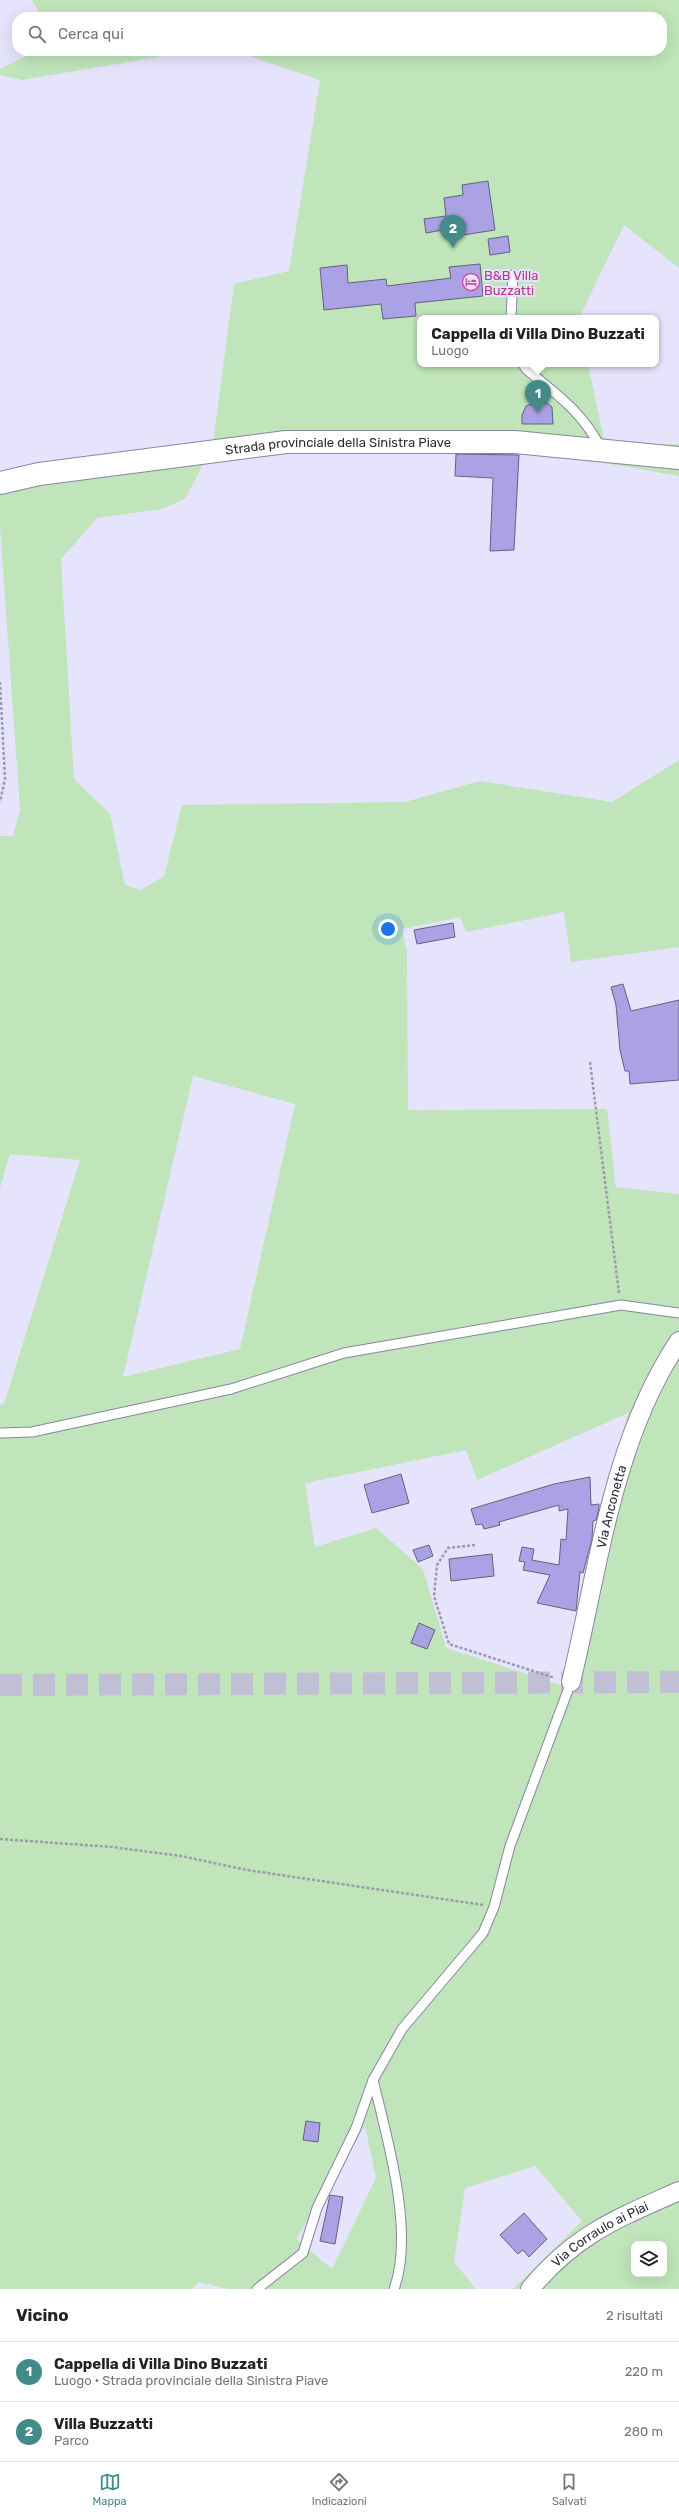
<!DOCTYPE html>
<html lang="it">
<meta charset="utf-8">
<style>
body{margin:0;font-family:Rubik,sans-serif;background:#f2f2f2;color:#222}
.controls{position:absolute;right:12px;bottom:12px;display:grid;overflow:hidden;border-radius:8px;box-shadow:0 4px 16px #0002}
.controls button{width:36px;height:36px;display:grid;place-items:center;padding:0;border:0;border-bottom:1px solid #e0e0e0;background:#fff;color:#222;font:20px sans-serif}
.you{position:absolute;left:388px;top:929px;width:14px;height:14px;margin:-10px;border:3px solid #fff;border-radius:50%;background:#1a73e8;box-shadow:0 0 0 6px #1a73e833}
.badge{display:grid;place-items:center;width:26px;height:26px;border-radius:50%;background:#438b88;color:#fff;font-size:13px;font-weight:700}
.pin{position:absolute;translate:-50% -33px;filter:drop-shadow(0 1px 2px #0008)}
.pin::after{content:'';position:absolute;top:21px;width:14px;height:12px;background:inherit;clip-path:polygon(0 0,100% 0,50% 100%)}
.popup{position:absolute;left:417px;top:315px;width:242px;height:52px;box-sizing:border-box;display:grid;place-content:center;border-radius:8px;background:#fff;filter:drop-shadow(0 1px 3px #0005);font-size:13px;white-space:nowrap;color:#767676}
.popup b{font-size:15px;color:#222}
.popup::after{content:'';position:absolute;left:50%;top:100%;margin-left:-8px;border:8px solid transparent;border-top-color:#fff}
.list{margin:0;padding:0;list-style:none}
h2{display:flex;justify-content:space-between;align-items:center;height:52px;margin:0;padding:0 16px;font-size:17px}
h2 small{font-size:13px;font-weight:400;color:#767676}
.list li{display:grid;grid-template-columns:26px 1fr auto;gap:12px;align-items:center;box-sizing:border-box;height:60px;padding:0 16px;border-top:1px solid #e0e0e0}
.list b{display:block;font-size:15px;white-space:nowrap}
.list p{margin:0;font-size:13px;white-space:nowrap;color:#767676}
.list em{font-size:13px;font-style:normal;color:#767676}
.icon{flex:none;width:22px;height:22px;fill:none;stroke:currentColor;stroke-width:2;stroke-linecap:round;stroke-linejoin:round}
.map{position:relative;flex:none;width:679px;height:2289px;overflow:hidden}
.search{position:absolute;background:#fff;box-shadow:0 4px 16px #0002;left:12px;right:12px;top:12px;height:44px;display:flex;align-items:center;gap:10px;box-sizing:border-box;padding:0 14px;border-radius:16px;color:#767676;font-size:15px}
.sheet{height:172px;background:#fff}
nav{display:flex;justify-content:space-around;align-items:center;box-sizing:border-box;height:56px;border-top:1px solid #e0e0e0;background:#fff;font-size:11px;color:#767676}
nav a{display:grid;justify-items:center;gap:2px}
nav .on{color:#438b88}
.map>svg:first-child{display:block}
</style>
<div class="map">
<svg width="679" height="2289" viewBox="0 0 679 2289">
<rect width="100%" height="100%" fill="#e6e3fc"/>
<!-- green -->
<g fill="#c0e5ba" fill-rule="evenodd">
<path d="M32,0H679V268L624,225L579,318H420V364H588L605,445L679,444V476L593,461L604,445L214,443L185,499L162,509L97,518L61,559L74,779L110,814L125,885L141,890L164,876L182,805L405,802L480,781L612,802L679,760V947L571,962L564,912L466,932L460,917L402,929L407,952L408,1110L607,1109L616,1187L679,1194V2289H513L582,2221L535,2166L465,2188L454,2262L476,2289H228L199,2282L192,2289H0V1405L4,1404L80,1160L10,1154L0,1188V836H13L20,809L0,528V473L213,443L234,284L289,271L320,80L235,51H662V17H42ZM193,1076L295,1104L240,1349L123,1377ZM628,1413L561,1685L446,1648L423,1569L376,1528L315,1547L305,1483L466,1450L477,1480ZM365,2126L376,2178L332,2269L296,2239ZM634,2244H664V2274H634Z"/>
<polygon points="35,51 194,51 22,80 0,75 0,69"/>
</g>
<!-- building -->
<g fill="#aba1e5" stroke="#64617c">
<polygon points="488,181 495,230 450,237 448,229 426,233 424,219 446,216 444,198 463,195 462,185"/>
<polygon points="508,236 510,252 490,255 488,239"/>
<polygon points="480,264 483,296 415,303 416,316 383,319 381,304 324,310 320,268 347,265 348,283 386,279 387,286 451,278 449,267"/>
<polygon points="538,401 546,402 552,407 553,424 522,424 522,415 526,406"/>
<polygon points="456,454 519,455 514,550 490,551 493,478 455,476"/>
<polygon points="453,923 455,937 417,944 414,930"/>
<polygon points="623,984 631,1011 679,1000 679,1080 630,1084 629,1071 625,1071 620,1050 616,1005 611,987"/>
<polygon points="401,1474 409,1503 372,1513 364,1485"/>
<polygon points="590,1477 591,1505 599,1504 599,1508 596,1520 593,1521 592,1539 583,1573 580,1572 576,1611 537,1603 550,1575 523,1570 525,1562 519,1561 522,1547 534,1549 532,1560 559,1565 561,1539 566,1540 568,1509 559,1511 559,1505 499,1522 500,1525 484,1529 482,1524 476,1525 471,1509 554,1484"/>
<polygon points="429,1545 433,1556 418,1562 413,1550"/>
<polygon points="492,1554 494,1576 451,1581 449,1559"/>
<polygon points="419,1623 435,1630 427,1649 411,1643"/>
<polygon points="306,2121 320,2123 318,2142 303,2140"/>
<polygon points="330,2195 343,2197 335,2244 320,2241"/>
<polygon points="524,2213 547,2239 529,2257 523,2250 518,2254 500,2235"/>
</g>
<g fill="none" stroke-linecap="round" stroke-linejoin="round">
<!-- secondary-tunnel -->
<polyline stroke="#c1bfd5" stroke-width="22" stroke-dasharray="22 11" stroke-linecap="butt" points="0,1685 679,1682"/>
<!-- lane casing -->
<g stroke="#8885a2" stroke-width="11">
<g id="lane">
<polyline points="511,318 513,275"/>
<path d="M523,364L526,369C556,394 584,413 601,449"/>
<polyline points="0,1433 32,1432 231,1389 344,1353 621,1305 679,1313"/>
<path d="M373,2080C387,2137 415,2233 394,2289"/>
<polyline points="257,2289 303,2253 317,2208 356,2128 373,2080 402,2029 483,1933 494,1907 510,1846 571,1682"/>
</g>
</g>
<!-- street casing -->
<g stroke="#8885a2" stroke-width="20">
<g id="street">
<path id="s1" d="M571,1682C599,1567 612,1441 679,1341"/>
<path id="s2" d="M530,2289C576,2234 616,2219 679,2191"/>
</g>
</g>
<!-- secondary casing -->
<g stroke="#8885a2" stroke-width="24">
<g id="secondary">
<path id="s3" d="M0,483L39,474L286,442H515L679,458"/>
</g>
</g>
<!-- path -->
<g stroke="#9c9aae" stroke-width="2.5" stroke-dasharray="3 2" stroke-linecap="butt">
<polyline points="0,682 5,779 0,802"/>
<polyline points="590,1062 619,1293"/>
<polyline points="475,1545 448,1548 437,1565 434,1596 449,1644 555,1678"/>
<polyline points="0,1839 112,1847 181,1856 247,1870 483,1905"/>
</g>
<!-- lane -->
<use href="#lane" stroke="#fff" stroke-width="9"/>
<!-- street -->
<use href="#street" stroke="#fff" stroke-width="18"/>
<!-- secondary -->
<use href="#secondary" stroke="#fff" stroke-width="22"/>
</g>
<!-- icons -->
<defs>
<g id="hotel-ring" transform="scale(0.9)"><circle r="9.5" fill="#e6e3fc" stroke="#d1479c" stroke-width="1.5"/><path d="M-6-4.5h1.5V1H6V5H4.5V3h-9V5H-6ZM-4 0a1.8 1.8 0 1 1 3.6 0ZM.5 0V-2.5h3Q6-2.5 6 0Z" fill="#d1479c"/></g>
</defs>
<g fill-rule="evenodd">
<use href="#hotel-ring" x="471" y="282"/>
</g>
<g text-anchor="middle" stroke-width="4" stroke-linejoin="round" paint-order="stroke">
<!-- hotel labels -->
<g font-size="13" fill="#b23c85" stroke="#e6e3fc" text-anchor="start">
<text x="484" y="280">B&amp;B Villa<tspan x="484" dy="15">Buzzatti</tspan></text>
</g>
<!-- street labels -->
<g font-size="13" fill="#2f2d39" stroke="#e6e3fc">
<text dy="5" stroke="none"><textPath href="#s3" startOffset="341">Strada provinciale della Sinistra Piave</textPath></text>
<text dy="5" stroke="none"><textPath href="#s1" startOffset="180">Via Anconetta</textPath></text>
<text dy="5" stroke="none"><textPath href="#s2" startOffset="90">Via Corraulo ai Piai</textPath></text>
</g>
</g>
</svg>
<div class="controls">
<button><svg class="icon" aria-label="layers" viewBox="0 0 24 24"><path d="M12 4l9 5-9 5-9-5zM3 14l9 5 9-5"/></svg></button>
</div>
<div class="you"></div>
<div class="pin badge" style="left:538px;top:413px">1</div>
<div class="popup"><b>Cappella di Villa Dino Buzzati</b>Luogo</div>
<div class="pin badge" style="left:453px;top:248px">2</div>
<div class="search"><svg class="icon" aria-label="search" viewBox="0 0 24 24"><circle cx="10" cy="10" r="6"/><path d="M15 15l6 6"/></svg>Cerca qui</div>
</div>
<section class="sheet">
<h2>Vicino<small>2 risultati</small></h2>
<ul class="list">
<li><span class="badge">1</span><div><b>Cappella di Villa Dino Buzzati</b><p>Luogo · Strada provinciale della Sinistra Piave</p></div><em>220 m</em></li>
<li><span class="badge">2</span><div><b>Villa Buzzatti</b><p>Parco</p></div><em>280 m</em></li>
</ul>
</section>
<nav>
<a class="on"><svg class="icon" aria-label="map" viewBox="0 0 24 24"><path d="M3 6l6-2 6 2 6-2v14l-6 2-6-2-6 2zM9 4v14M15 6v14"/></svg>Mappa</a>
<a><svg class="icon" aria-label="directions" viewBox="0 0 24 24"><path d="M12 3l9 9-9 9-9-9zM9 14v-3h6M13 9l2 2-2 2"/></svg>Indicazioni</a>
<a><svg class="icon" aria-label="saved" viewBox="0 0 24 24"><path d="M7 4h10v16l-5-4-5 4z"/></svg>Salvati</a>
</nav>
